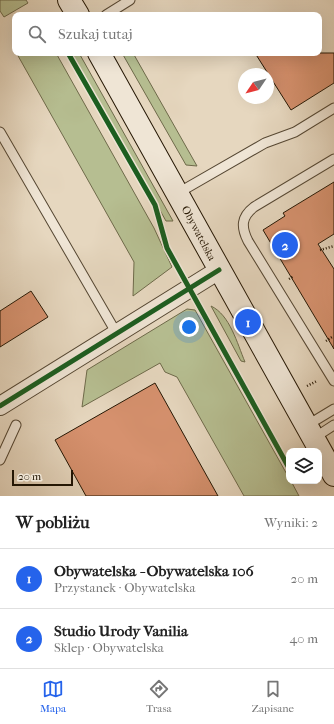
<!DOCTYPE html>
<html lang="pl">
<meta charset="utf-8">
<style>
body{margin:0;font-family:"IM FELL French Canon",serif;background:#f6f6f6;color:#222}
.controls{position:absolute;right:12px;bottom:12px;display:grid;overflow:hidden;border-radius:8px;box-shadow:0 4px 16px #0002}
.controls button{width:36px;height:36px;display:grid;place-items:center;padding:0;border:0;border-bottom:1px solid #e0e0e0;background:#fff;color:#222;font:20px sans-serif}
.compass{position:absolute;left:238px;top:68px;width:36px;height:36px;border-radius:50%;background:#fff;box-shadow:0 4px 16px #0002;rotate:235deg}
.scale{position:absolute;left:12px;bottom:10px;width:61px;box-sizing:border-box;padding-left:4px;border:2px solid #251704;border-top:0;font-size:11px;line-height:14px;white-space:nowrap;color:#251704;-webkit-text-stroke:3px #efe5d5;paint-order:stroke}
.you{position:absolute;left:189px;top:327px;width:14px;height:14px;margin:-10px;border:3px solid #fff;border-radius:50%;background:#1a73e8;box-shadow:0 0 0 6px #1a73e833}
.badge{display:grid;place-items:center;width:26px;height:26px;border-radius:50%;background:#2563eb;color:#fff;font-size:13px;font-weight:700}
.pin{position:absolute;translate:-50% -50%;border:2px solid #fff;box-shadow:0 1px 4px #0006}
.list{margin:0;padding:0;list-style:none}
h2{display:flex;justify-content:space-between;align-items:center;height:52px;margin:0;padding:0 16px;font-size:17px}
h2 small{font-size:13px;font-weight:400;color:#767676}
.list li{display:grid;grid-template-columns:26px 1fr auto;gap:12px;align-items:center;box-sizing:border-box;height:60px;padding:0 16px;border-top:1px solid #e0e0e0}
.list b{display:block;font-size:15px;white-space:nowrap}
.list p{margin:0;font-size:13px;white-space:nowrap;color:#767676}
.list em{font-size:13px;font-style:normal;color:#767676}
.icon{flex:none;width:22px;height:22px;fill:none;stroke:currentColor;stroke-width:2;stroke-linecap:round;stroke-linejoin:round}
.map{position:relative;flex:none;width:334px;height:496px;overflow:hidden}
.search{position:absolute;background:#fff;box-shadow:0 4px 16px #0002;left:12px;right:12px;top:12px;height:44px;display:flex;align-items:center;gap:10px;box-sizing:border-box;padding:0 14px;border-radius:8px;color:#767676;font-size:15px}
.sheet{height:172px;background:#fff}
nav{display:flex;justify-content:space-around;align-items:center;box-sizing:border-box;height:56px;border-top:1px solid #e0e0e0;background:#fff;font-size:11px;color:#767676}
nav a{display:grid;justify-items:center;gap:2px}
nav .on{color:#2563eb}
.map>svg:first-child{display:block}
</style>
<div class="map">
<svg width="334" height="496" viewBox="0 0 334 496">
<rect width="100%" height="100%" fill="#e6d7bf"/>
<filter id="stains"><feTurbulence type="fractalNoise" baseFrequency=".005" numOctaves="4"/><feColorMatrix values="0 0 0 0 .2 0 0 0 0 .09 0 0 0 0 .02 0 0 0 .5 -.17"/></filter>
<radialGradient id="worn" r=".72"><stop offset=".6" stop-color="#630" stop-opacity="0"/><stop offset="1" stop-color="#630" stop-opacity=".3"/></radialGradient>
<!-- green -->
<g fill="#b6be91" stroke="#6e6a4a">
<polygon points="0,0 26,0 28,3 4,17 0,11"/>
<polygon points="19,53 56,53 154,228 172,267 133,296 134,262 17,54"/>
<polygon points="72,53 79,53 173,221 166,221"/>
<polygon points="122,53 133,53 197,166 186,165"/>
<path d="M211,306C230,315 237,343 245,362L241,361Z"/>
<polygon points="187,309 195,310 289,478 289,481 291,481 299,496 244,496 177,377 165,372 160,363 82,407 87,370"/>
</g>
<!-- building -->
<g fill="#d6916e" stroke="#251704">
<polygon points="255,53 334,53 334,83 291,110"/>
<polygon points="334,182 334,234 318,244 334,269 334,349 263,230 285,216 283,213"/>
<polygon points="31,291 48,317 0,347 0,311"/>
<polygon points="155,383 218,496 86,496 55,440"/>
</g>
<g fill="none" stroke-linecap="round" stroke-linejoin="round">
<!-- service casing -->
<g stroke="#554733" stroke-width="11">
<g id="service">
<polyline points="106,15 130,0"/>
<polyline points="0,132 117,334"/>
<path d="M334,159L254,207C241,217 241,227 248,241L334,381"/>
<polyline points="178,193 265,143 295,132 334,108"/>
<polyline points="306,426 334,409"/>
<polyline points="314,438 334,425"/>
<polyline points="0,460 16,425"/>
</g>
</g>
<!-- minor casing -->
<g stroke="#554733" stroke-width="20">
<polyline id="minor" points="0,406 219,270"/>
</g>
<!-- secondary casing -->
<g stroke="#251704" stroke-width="24">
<g id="secondary">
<polyline points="69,0 78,15"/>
<polyline points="99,53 334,475"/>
</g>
</g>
<!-- path -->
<g stroke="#251704" stroke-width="2.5" stroke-dasharray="1 2" stroke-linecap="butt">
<polyline points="320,250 334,246"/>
<polyline points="289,279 294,276"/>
<polyline points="326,341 332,337"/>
<polyline points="307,386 317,381"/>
</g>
<!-- service -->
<use href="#service" stroke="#efe5d5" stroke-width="9"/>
<!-- minor -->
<use href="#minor" stroke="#efe5d5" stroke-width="18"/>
<!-- secondary -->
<use href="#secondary" stroke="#efe5d5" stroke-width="22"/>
<!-- cycleway casing -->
<g stroke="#efe5d5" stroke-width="8">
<g id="cycleway">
<polyline points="68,53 155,205 167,248 289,468"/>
<polyline points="0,406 219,270"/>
</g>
</g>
<!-- cycleway -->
<use href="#cycleway" stroke="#1b5e20" stroke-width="5"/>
</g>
<g text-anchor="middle" stroke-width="3" stroke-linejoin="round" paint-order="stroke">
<!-- street labels -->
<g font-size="11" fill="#251704" stroke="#efe5d5">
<text transform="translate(199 233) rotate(62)" y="4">Obywatelska</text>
</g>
</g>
<rect width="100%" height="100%" filter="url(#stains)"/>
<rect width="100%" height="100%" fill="url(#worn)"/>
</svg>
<div class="controls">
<button><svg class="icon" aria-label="layers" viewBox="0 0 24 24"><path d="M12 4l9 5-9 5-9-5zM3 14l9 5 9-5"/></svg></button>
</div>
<svg class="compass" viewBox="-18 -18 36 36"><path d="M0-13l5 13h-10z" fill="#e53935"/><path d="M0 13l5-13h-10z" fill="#767676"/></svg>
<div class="scale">20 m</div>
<div class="you"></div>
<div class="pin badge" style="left:248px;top:322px">1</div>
<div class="pin badge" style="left:285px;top:245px">2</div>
<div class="search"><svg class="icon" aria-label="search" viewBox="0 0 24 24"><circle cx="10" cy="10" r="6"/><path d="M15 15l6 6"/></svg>Szukaj tutaj</div>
</div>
<section class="sheet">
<h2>W pobliżu<small>Wyniki: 2</small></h2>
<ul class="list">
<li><span class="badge">1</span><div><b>Obywatelska - Obywatelska 106</b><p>Przystanek · Obywatelska</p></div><em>20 m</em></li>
<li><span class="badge">2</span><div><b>Studio Urody Vanilia</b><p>Sklep · Obywatelska</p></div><em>40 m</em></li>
</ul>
</section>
<nav>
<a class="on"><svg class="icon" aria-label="map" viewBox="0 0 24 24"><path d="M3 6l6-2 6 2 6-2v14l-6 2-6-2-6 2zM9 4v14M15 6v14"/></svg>Mapa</a>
<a><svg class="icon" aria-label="directions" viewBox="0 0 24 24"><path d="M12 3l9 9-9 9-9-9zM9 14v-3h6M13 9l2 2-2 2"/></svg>Trasa</a>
<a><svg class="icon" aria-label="saved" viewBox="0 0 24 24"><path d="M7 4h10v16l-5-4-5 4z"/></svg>Zapisane</a>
</nav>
